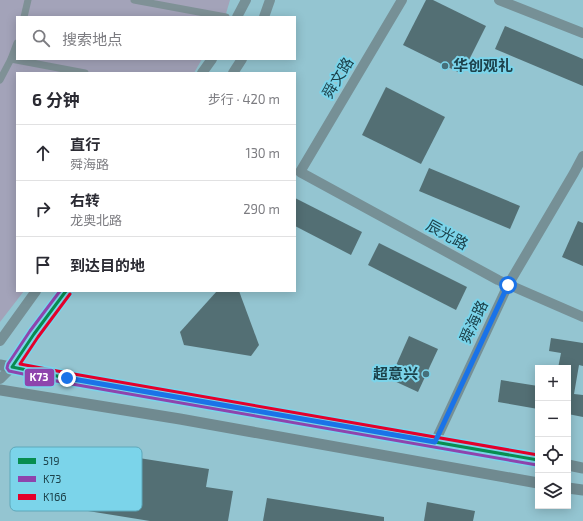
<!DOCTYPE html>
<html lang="zh">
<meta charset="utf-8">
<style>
body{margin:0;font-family:"Exo 2","Noto Sans SC",sans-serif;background:#f7f7f7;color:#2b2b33}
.controls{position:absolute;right:12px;bottom:12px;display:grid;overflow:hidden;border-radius:0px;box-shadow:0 2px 10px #0003}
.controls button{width:36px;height:36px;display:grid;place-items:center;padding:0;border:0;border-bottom:1px solid #e1e1e2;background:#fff;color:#2b2b33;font:20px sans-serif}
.stop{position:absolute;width:12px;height:12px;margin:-9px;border:3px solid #1a73e8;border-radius:50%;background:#fff}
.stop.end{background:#1a73e8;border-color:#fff;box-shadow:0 1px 4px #0008}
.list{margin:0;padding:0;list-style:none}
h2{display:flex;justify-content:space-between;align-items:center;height:52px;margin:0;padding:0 16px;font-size:17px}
h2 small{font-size:13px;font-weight:400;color:#7c7c81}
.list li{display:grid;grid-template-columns:26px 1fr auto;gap:12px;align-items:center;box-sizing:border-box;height:56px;padding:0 16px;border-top:1px solid #e1e1e2}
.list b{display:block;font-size:15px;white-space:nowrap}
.list p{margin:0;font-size:13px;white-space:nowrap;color:#7c7c81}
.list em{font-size:13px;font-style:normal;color:#7c7c81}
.icon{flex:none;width:22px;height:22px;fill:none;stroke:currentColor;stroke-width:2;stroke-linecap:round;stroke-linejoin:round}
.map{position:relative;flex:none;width:583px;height:521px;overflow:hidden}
.search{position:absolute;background:#fff;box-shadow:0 2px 10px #0003;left:16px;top:16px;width:280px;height:44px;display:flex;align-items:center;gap:10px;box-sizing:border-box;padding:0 14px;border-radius:0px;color:#7c7c81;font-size:15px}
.panel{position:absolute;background:#fff;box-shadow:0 2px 10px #0003;left:16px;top:72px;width:280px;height:220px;border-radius:0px}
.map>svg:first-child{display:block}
</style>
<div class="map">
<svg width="583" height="521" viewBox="0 0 583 521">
<rect width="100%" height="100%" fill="#94c5d1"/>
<!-- green -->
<polygon fill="#a3a3b9" points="0,0 230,0 225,17 17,17 17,59 202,59 194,73 17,73 17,291 24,291 0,322"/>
<!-- building -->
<g fill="#536f74">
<polygon points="426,0 433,0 486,26 462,74 403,45"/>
<polygon points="505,26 583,59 583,86 495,49"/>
<polygon points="386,87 445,117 421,164 362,135"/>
<polygon points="429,168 520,206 510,229 419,191"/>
<polygon points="295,198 362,232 351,255 295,226"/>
<polygon points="578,221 583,223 583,266 562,257"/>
<polygon points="379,243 467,287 456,310 368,265"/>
<polygon points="217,291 239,291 259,345 251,356 184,345 180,332"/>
<polygon points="409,336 438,349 418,392 390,379"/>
<polygon points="551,338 583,343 583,366 579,365 574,394 583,395 583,417 568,414 568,368 558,368 561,353 549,351"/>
<polygon points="501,380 538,386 538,409 498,402"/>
<polygon points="75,448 209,469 206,487 233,491 228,521 150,521 57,506 64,462 73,463"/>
<polygon points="267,498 384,517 384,521 263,521"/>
<polygon points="427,502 475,511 473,521 424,521"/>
</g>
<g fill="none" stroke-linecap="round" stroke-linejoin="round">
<!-- street -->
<g stroke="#7f9196" stroke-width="7">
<polyline points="134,0 226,17"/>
<polyline points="24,17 28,0"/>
<polyline points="11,59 85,73"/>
<polyline points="0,80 11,59 17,43"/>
</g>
<!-- secondary -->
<g stroke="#769096" stroke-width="10">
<polyline points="402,0 300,172 498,280 583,317"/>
<polyline points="499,0 583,33"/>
<polyline points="237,17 246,0"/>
<polyline points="264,17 270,0"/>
<polyline points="202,73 212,59"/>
<polyline points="233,73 242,59"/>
<polyline points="0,341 36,291"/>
<polyline points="0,379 12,367 34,334 66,291"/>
<polyline points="435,442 508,285 574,173 583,156"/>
</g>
<!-- primary -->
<g stroke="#708a90" stroke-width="11">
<polyline points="0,365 67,378 538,460"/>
<polyline points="0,390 180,419 538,483"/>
<polyline points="568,465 583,468"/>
<polyline points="568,488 583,490"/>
</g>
<!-- bus-1 casing -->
<g stroke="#7bd4ea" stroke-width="6">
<polyline id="bus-1" points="66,291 34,334 12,367 67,378 538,460"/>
</g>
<!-- bus-2 casing -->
<g stroke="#7bd4ea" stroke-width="6">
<polyline id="bus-2" points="60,291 30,331 8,364 7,368 9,371 66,383 537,465"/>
</g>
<!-- bus-3 casing -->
<g stroke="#7bd4ea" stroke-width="6">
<polyline id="bus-3" points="70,294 38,337 20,364 68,373 538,455"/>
</g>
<!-- bus-1 -->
<use href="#bus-1" stroke="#078d50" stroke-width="3"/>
<!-- bus-2 -->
<use href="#bus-2" stroke="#8e44ad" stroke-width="3"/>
<!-- bus-3 -->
<use href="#bus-3" stroke="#e4002b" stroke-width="3"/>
</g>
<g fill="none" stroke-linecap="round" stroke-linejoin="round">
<!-- route -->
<polyline stroke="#1a73e8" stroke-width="5" points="67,378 435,442 508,285"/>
</g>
<!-- markers -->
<g fill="#46707a" stroke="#7bd4ea" stroke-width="1.5">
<circle cx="445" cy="66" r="4"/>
<circle cx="426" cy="374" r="4"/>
</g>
<g text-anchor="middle" stroke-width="4" stroke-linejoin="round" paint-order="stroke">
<!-- poi labels -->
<g font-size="15" font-weight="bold" fill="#1c424b" stroke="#7bd4ea" text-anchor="start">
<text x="453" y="71">华创观礼</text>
<text x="418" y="379" text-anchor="end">超意兴</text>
</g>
<!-- street labels -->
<g font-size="15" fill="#1c424b" stroke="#7bd4ea">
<text transform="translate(338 78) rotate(-59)" y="5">舜文路</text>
<text transform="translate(447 235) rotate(29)" y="5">辰光路</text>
<text transform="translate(474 322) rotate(-65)" y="5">舜海路</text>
</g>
</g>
<!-- legend -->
<rect x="10" y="447" width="132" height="64" rx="6" fill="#7bd4ea" stroke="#5ea8ba" stroke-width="1"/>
<rect x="18" y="458" width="18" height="6" fill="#078d50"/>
<rect x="18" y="476" width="18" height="6" fill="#8e44ad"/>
<rect x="18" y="494" width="18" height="6" fill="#e4002b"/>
<g font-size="11" fill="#1c424b">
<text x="43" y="465">519</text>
<text x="43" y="483">K73</text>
<text x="43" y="501">K166</text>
</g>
<rect stroke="#7bd4ea" stroke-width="1.5" x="24" y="368" width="31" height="19" rx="4" fill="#8e44ad"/>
<g font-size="11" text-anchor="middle" font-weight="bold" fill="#fff">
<text x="39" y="381">K73</text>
</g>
</svg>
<div class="controls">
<button>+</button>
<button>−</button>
<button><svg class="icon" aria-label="locate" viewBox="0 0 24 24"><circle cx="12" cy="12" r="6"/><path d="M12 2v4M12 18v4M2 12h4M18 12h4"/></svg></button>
<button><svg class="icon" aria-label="layers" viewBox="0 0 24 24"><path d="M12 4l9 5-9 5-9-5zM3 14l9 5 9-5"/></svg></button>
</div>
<div class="stop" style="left:508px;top:285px"></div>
<div class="stop end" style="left:67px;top:378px"></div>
<div class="search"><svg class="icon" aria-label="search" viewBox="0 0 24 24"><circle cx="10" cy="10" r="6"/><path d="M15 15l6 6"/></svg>搜索地点</div>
<section class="panel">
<h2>6 分钟<small>步行 · 420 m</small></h2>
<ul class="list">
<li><svg class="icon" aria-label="ahead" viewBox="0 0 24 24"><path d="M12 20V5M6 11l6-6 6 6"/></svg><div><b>直行</b><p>舜海路</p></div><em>130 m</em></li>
<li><svg class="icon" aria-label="right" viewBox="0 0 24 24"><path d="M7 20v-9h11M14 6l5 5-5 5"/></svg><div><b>右转</b><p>龙奥北路</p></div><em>290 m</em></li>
<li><svg class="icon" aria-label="arrive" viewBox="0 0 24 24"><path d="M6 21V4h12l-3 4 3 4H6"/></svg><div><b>到达目的地</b></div></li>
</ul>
</section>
</div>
